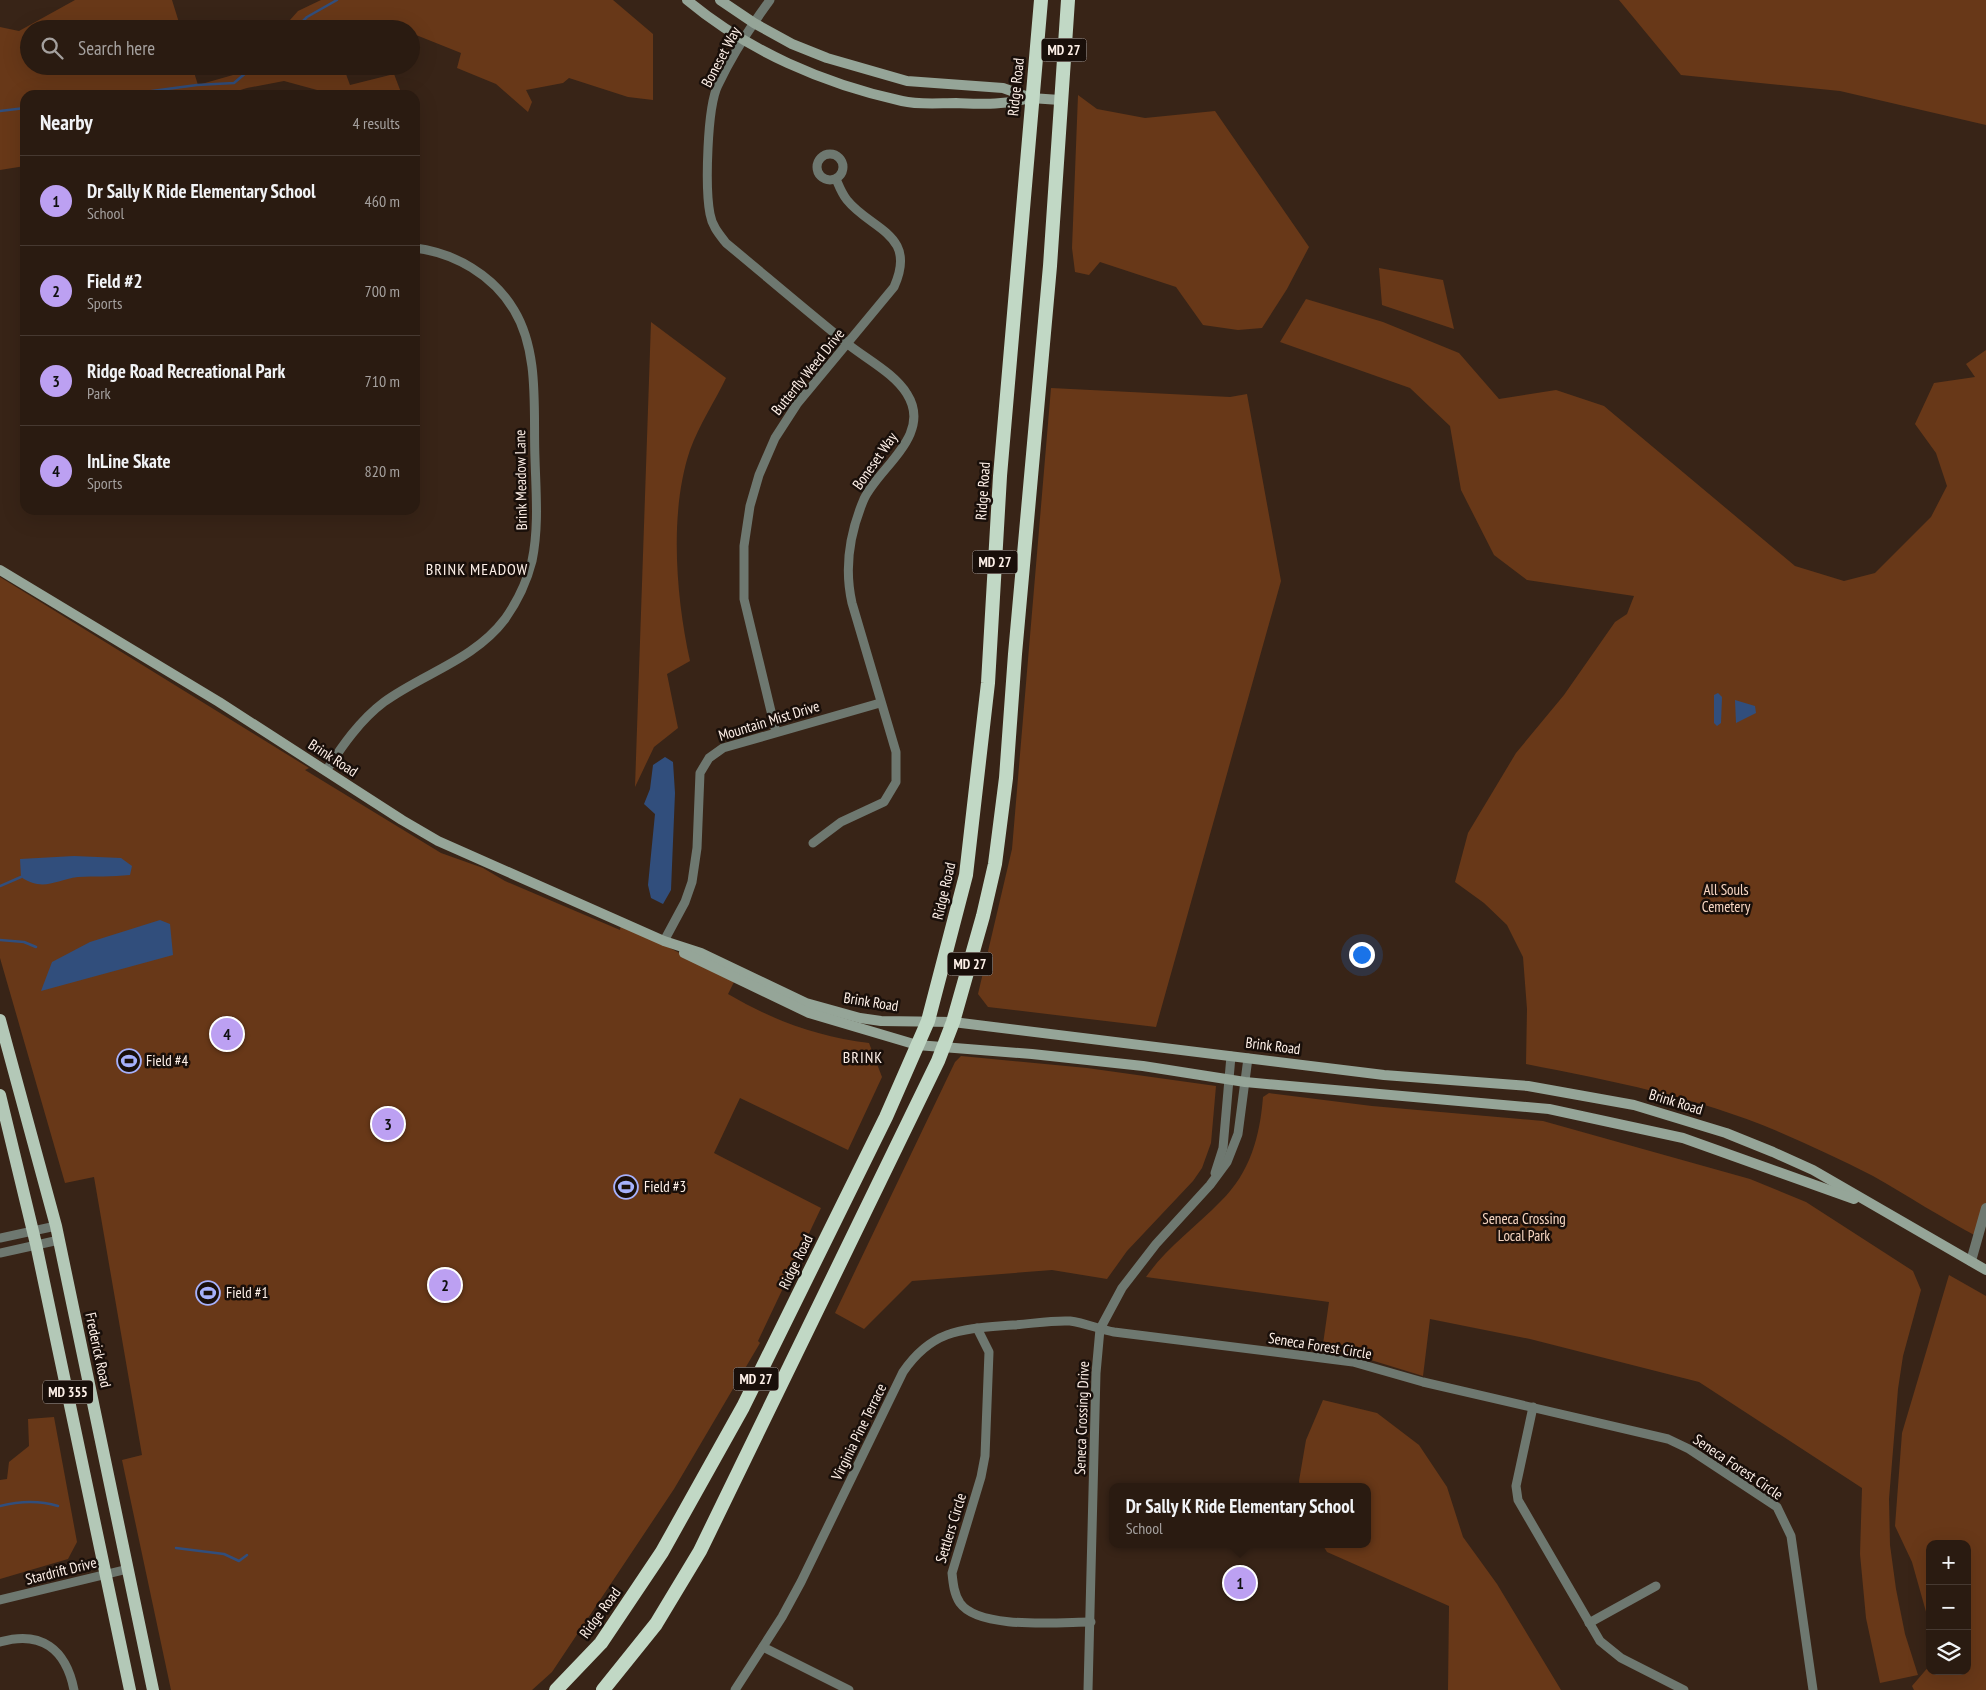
<!DOCTYPE html>
<meta charset="utf-8">
<style>
body{margin:0;font-family:"PT Sans Narrow",sans-serif;background:#32241a;color:#f1f3f6}
.controls{position:absolute;right:15px;bottom:15px;display:grid;overflow:hidden;border-radius:10px;box-shadow:0 5px 20px #0002}
.controls button{width:45px;height:45px;display:grid;place-items:center;padding:0;border:0;border-bottom:1px solid #463931;background:#2a1b11;color:#f1f3f6;font:25px sans-serif}
.you{position:absolute;left:1361px;top:954px;width:18px;height:18px;margin:-12px;border:4px solid #fff;border-radius:50%;background:#1a73e8;box-shadow:0 0 0 8px #1a73e833}
.badge{display:grid;place-items:center;width:32px;height:32px;border-radius:50%;background:#bca0f2;color:#111;font-size:16px;font-weight:700}
.pin{position:absolute;translate:-50% -50%;border:2px solid #fff;box-shadow:0 1px 5px #0006}
.popup{position:absolute;left:1109px;top:1483px;width:262px;height:65px;box-sizing:border-box;display:grid;place-content:center;border-radius:10px;background:#2a1b11;filter:drop-shadow(0 1px 4px #0005);font-size:16px;white-space:nowrap;color:#a5a19f}
.popup b{font-size:19px;color:#f1f3f6}
.popup::after{content:'';position:absolute;left:50%;top:100%;margin-left:-10px;border:10px solid transparent;border-top-color:#2a1b11}
.list{margin:0;padding:0;list-style:none}
h2{display:flex;justify-content:space-between;align-items:center;height:65px;margin:0;padding:0 20px;font-size:21px}
h2 small{font-size:16px;font-weight:400;color:#a5a19f}
.list li{display:grid;grid-template-columns:32px 1fr auto;gap:15px;align-items:center;box-sizing:border-box;height:90px;padding:0 20px;border-top:1px solid #463931}
.list b{display:block;font-size:19px;white-space:nowrap}
.list p{margin:0;font-size:16px;white-space:nowrap;color:#a5a19f}
.list em{font-size:16px;font-style:normal;color:#a5a19f}
.icon{flex:none;width:28px;height:28px;fill:none;stroke:currentColor;stroke-width:2;stroke-linecap:round;stroke-linejoin:round}
.map{position:relative;flex:none;width:1986px;height:1690px;overflow:hidden}
.search{position:absolute;background:#2a1b11;box-shadow:0 5px 20px #0002;left:20px;top:20px;width:400px;height:55px;display:flex;align-items:center;gap:12px;box-sizing:border-box;padding:0 18px;border-radius:28px;color:#a5a19f;font-size:19px}
.panel{position:absolute;background:#2a1b11;box-shadow:0 5px 20px #0002;left:20px;top:90px;width:400px;height:425px;border-radius:15px}
.map>svg:first-child{display:block}
</style>
<div class="map">
<svg width="1986" height="1690" viewBox="0 0 1986 1690">
<rect width="100%" height="100%" fill="#382417"/>
<!-- green -->
<g fill="#683818">
<polygon points="75,0 172,0 181,29 29,29 29,66 192,66 198,85 233,75 243,66 343,66 350,85 394,74 402,95 329,95 328,93 284,81 247,88 224,95 25,95 25,166 0,170 0,27 19,31"/>
<polygon points="321,0 613,0 653,34 653,100 628,97 569,78 563,83 526,90 532,102 528,112 496,84 457,68 461,53 411,33 411,29 400,29 388,24 380,29 282,29 298,11"/>
<polygon points="1619,0 1986,0 1986,125 1840,91 1681,75"/>
<polygon points="1078,95 1097,109 1145,118 1215,111 1309,247 1287,289 1262,328 1238,330 1203,325 1176,287 1100,262 1089,275 1075,272 1072,248"/>
<polygon points="1379,268 1443,280 1454,329 1382,305"/>
<path d="M1306,299L1383,322L1459,353L1499,399L1556,390L1604,406L1795,566L1844,581L1875,573L1931,517L1947,486L1936,453L1915,424L1934,383L1975,377L1966,364L1986,350V1208L1978,1237C1942,1218 1908,1196 1873,1176C1842,1160 1809,1145 1777,1131C1697,1097 1611,1081 1526,1064L1527,1009L1523,957L1507,925L1484,903L1455,882L1468,833L1516,753L1564,695L1615,622L1627,614L1634,596L1527,580L1494,555L1461,490L1450,426L1410,388L1280,342Z"/>
<path d="M651,322L726,378C715,401 699,425 690,450C669,512 676,598 690,661L667,674L678,728L654,747L635,787Z"/>
<polygon points="1051,388 1230,397 1247,394 1281,581 1156,1027 988,1007 978,994 1012,849"/>
<path d="M0,577L309,768L305,770L441,853L483,868L505,881L620,930L621,922L734,982L728,994C772,1020 818,1037 869,1043L882,1077L848,1150L740,1098L714,1153L821,1208L758,1341L760,1343L674,1489L552,1672L532,1690H171L122,1460L142,1455L94,1177L65,1183L0,958Z"/>
<polygon points="961,1056 1087,1068 1216,1086 1211,1143 1202,1168 1193,1181 1127,1251 1107,1279 1052,1270 912,1281 864,1329 835,1313 955,1062"/>
<path d="M1269,1093L1372,1106L1543,1121L1750,1179L1806,1202L1913,1271L1921,1290L1903,1356L1898,1389L1889,1499L1890,1545L1896,1589L1905,1634L1918,1675L1880,1683L1866,1618L1860,1554L1862,1488L1699,1382L1530,1339L1430,1319L1423,1376L1361,1357L1322,1351L1329,1302L1146,1277C1167,1247 1196,1227 1221,1201C1250,1173 1260,1136 1263,1097Z"/>
<polygon points="1949,1275 1986,1296 1986,1690 1914,1690 1912,1686 1930,1665 1930,1671 1967,1671 1967,1544 1930,1544 1930,1626 1912,1562 1895,1526 1902,1433"/>
<polygon points="1323,1400 1377,1413 1419,1445 1447,1487 1463,1537 1497,1584 1561,1690 1448,1690 1449,1606 1327,1552 1322,1544 1368,1544 1368,1487 1300,1487 1299,1481 1306,1440"/>
<polygon points="54,1417 77,1542 68,1559 0,1579 0,1480 7,1479 9,1462 29,1446 28,1419"/>
</g>
<!-- water -->
<g fill="#314e7c">
<polygon points="1718,693 1722,697 1721,723 1717,726 1714,723 1714,695"/>
<polygon points="1735,700 1755,706 1756,713 1736,723"/>
<polygon points="665,757 673,762 675,793 671,890 663,904 651,898 648,885 655,814 644,804 650,789 653,765"/>
<path d="M74,856L121,858L132,866L130,875C112,877 95,876 78,877C55,880 43,892 21,877L20,859Z"/>
<polygon points="160,920 170,924 173,955 41,991 52,962 90,942"/>
</g>
<g fill="none" stroke-linecap="round" stroke-linejoin="round">
<!-- stream -->
<g stroke="#314e7c" stroke-width="2.5">
<polyline points="295,29 307,17 337,0"/>
<polyline points="122,95 197,85 234,83 254,66"/>
<polyline points="0,111 25,108"/>
<polyline points="0,886 21,877"/>
<polyline points="0,940 24,942 36,947"/>
<path d="M0,1506C20,1501 38,1500 58,1506"/>
<polyline points="176,1548 224,1554 239,1561 247,1555"/>
</g>
<!-- minor -->
<g stroke="#6e7870" stroke-width="9">
<path d="M770,0C751,26 732,55 718,85C707,107 705,188 710,214C712,226 719,234 726,243C767,277 808,312 849,345C868,360 895,374 907,394C933,435 879,467 864,499C850,532 844,568 852,603L896,752V782L884,802L841,822L813,843"/>
<circle cx="830" cy="167" r="13"/>
<path d="M776,732L744,599V546L750,506L759,475L775,438L797,404L894,287C918,234 871,230 847,200C842,194 839,186 836,179"/>
<path d="M326,771C342,746 360,720 384,702C424,673 474,660 505,619C517,602 527,581 532,561C539,527 536,493 535,459C533,411 540,353 514,310C493,275 455,253 415,248"/>
<polyline points="664,941 685,902 692,882 697,848 700,773 709,758 723,748 880,703"/>
<polyline points="1215,1173 1223,1148 1231,1056"/>
<polyline points="0,1238 56,1226"/>
<polyline points="0,1253 59,1240"/>
<path d="M977,1328L989,1352L985,1456L981,1477L952,1573C953,1583 954,1594 960,1603C979,1630 1060,1622 1091,1622"/>
<polyline points="1533,1407 1516,1486 1518,1500 1600,1641 1621,1658 1684,1690"/>
<polyline points="0,1600 128,1569"/>
<polyline points="1589,1623 1656,1586"/>
<path d="M0,1642C41,1630 66,1649 74,1690"/>
<polyline points="763,1647 849,1690"/>
<path d="M735,1690L782,1617L801,1582L903,1372C933,1328 964,1329 1013,1325C1031,1324 1051,1320 1070,1321C1085,1323 1099,1329 1114,1332L1353,1362L1423,1382L1668,1439L1689,1449L1777,1507L1791,1536L1813,1690"/>
<polyline points="1088,1690 1096,1373 1100,1329 1122,1288 1156,1244 1210,1185 1227,1162 1238,1134 1248,1058"/>
</g>
<!-- tertiary -->
<polyline stroke="#6e7870" stroke-width="10" points="1971,1261 1986,1208"/>
<!-- secondary -->
<g stroke="#95a598" stroke-width="10">
<path d="M687,0C748,51 824,84 902,101C919,105 939,103 956,103C985,104 1002,105 1031,98"/>
<polyline points="720,0 754,23 792,44 827,58 907,81 1003,88 1031,98 1060,100"/>
<polyline points="0,570 219,702 402,820 438,841 664,941 701,953 806,1003 860,1018 881,1021 953,1022 1384,1075 1528,1086 1634,1105 1726,1133 1773,1152 1813,1170 1986,1270"/>
<polyline points="684,953 809,1013 917,1045 1032,1054 1143,1066 1245,1082 1549,1109 1683,1138 1854,1199"/>
</g>
<!-- primary -->
<g stroke="#b3c8b7" stroke-width="12">
<polyline points="0,1020 56,1226 153,1690"/>
<polyline points="0,1095 36,1244 130,1690"/>
</g>
<!-- trunk -->
<g stroke="#c1d8c5" stroke-width="14">
<polyline points="556,1690 601,1643 662,1552 743,1407 886,1117 928,1021 966,875 988,683 1000,476 1041,0"/>
<polyline points="603,1690 656,1624 700,1551 938,1061 953,1022 983,916 995,864 1006,778 1015,654 1050,266 1068,0"/>
</g>
</g>
<!-- icons -->
<defs>
<g id="stadium-ring" transform="scale(1.25)"><circle r="9.5" fill="#190f0a" stroke="#a6b1fc" stroke-width="1.5"/><path d="M0-5a6.5 5 0 1 0 0 10a6.5 5 0 1 0 0-10ZM-3.5-1.8h7v3.6h-7Z" fill="#a6b1fc"/></g>
</defs>
<g fill-rule="evenodd">
<use href="#stadium-ring" x="129" y="1061"/>
<use href="#stadium-ring" x="626" y="1187"/>
<use href="#stadium-ring" x="208" y="1293"/>
</g>
<g text-anchor="middle" stroke-width="5" stroke-linejoin="round" paint-order="stroke">
<!-- shield labels -->
<g fill="#190f0a" stroke="#b9aca5" stroke-width="1">
<rect x="1041.5" y="38.5" width="45" height="23" rx="4"/>
<rect x="972.5" y="550.5" width="45" height="23" rx="4"/>
<rect x="947.5" y="952.5" width="45" height="23" rx="4"/>
<rect x="733.5" y="1367.5" width="45" height="23" rx="4"/>
<rect x="43" y="1380.5" width="50" height="23" rx="4"/>
</g>
<g font-size="14" font-weight="bold" fill="#fef0e8">
<text x="1064" y="55">MD 27</text>
<text x="995" y="567">MD 27</text>
<text x="970" y="969">MD 27</text>
<text x="756" y="1384">MD 27</text>
<text x="68" y="1397">MD 355</text>
</g>
<!-- street labels -->
<g font-size="15" fill="#fef0e8" stroke="#190f0a">
<text transform="translate(721 57) rotate(-62)" y="5">Boneset Way</text>
<text transform="translate(1016 87) rotate(-84)" y="5">Ridge Road</text>
<text transform="translate(808 372) rotate(-51)" y="5">Butterfly Weed Drive</text>
<text transform="translate(875 461) rotate(-55)" y="5">Boneset Way</text>
<text transform="translate(521 480) rotate(-91)" y="5">Brink Meadow Lane</text>
<text transform="translate(983 491) rotate(-86)" y="5">Ridge Road</text>
<text transform="translate(769 721) rotate(-17)" y="5">Mountain Mist Drive</text>
<text transform="translate(333 758) rotate(33)" y="5">Brink Road</text>
<text transform="translate(944 891) rotate(-77)" y="5">Ridge Road</text>
<text transform="translate(871 1002) rotate(9)" y="5">Brink Road</text>
<text transform="translate(1273 1046) rotate(7)" y="5">Brink Road</text>
<text transform="translate(1676 1102) rotate(17)" y="5">Brink Road</text>
<text transform="translate(796 1262) rotate(-64)" y="5">Ridge Road</text>
<text transform="translate(1320 1346) rotate(9)" y="5">Seneca Forest Circle</text>
<text transform="translate(98 1350) rotate(78)" y="5">Frederick Road</text>
<text transform="translate(1082 1418) rotate(-88)" y="5">Seneca Crossing Drive</text>
<text transform="translate(859 1432) rotate(-64)" y="5">Virginia Pine Terrace</text>
<text transform="translate(1738 1467) rotate(34)" y="5">Seneca Forest Circle</text>
<text transform="translate(951 1528) rotate(-73)" y="5">Settlers Circle</text>
<text transform="translate(61 1571) rotate(-14)" y="5">Stardrift Drive</text>
<text transform="translate(600 1613) rotate(-54)" y="5">Ridge Road</text>
</g>
<!-- park labels -->
<g font-size="15" fill="#f7d6c2" stroke="#190f0a">
<text x="1726" y="895">All Souls<tspan x="1726" dy="17">Cemetery</tspan></text>
<text x="1524" y="1224">Seneca Crossing<tspan x="1524" dy="17">Local Park</tspan></text>
</g>
<!-- poi labels -->
<g font-size="15" fill="#fef0e8" stroke="#190f0a" text-anchor="start">
<text x="146" y="1066">Field #4</text>
<text x="644" y="1192">Field #3</text>
<text x="226" y="1298">Field #1</text>
</g>
<!-- neighbourhood labels -->
<g font-size="16" letter-spacing="1" fill="#fef0e8" stroke="#190f0a">
<text x="477" y="575">BRINK MEADOW</text>
<text x="863" y="1063">BRINK</text>
</g>
</g>
</svg>
<div class="controls">
<button>+</button>
<button>−</button>
<button><svg class="icon" aria-label="layers" viewBox="0 0 24 24"><path d="M12 4l9 5-9 5-9-5zM3 14l9 5 9-5"/></svg></button>
</div>
<div class="you"></div>
<div class="pin badge" style="left:1240px;top:1583px">1</div>
<div class="popup"><b>Dr Sally K Ride Elementary School</b>School</div>
<div class="pin badge" style="left:445px;top:1285px">2</div>
<div class="pin badge" style="left:388px;top:1124px">3</div>
<div class="pin badge" style="left:227px;top:1034px">4</div>
<div class="search"><svg class="icon" aria-label="search" viewBox="0 0 24 24"><circle cx="10" cy="10" r="6"/><path d="M15 15l6 6"/></svg>Search here</div>
<section class="panel">
<h2>Nearby<small>4 results</small></h2>
<ul class="list">
<li><span class="badge">1</span><div><b>Dr Sally K Ride Elementary School</b><p>School</p></div><em>460 m</em></li>
<li><span class="badge">2</span><div><b>Field #2</b><p>Sports</p></div><em>700 m</em></li>
<li><span class="badge">3</span><div><b>Ridge Road Recreational Park</b><p>Park</p></div><em>710 m</em></li>
<li><span class="badge">4</span><div><b>InLine Skate</b><p>Sports</p></div><em>820 m</em></li>
</ul>
</section>
</div>
